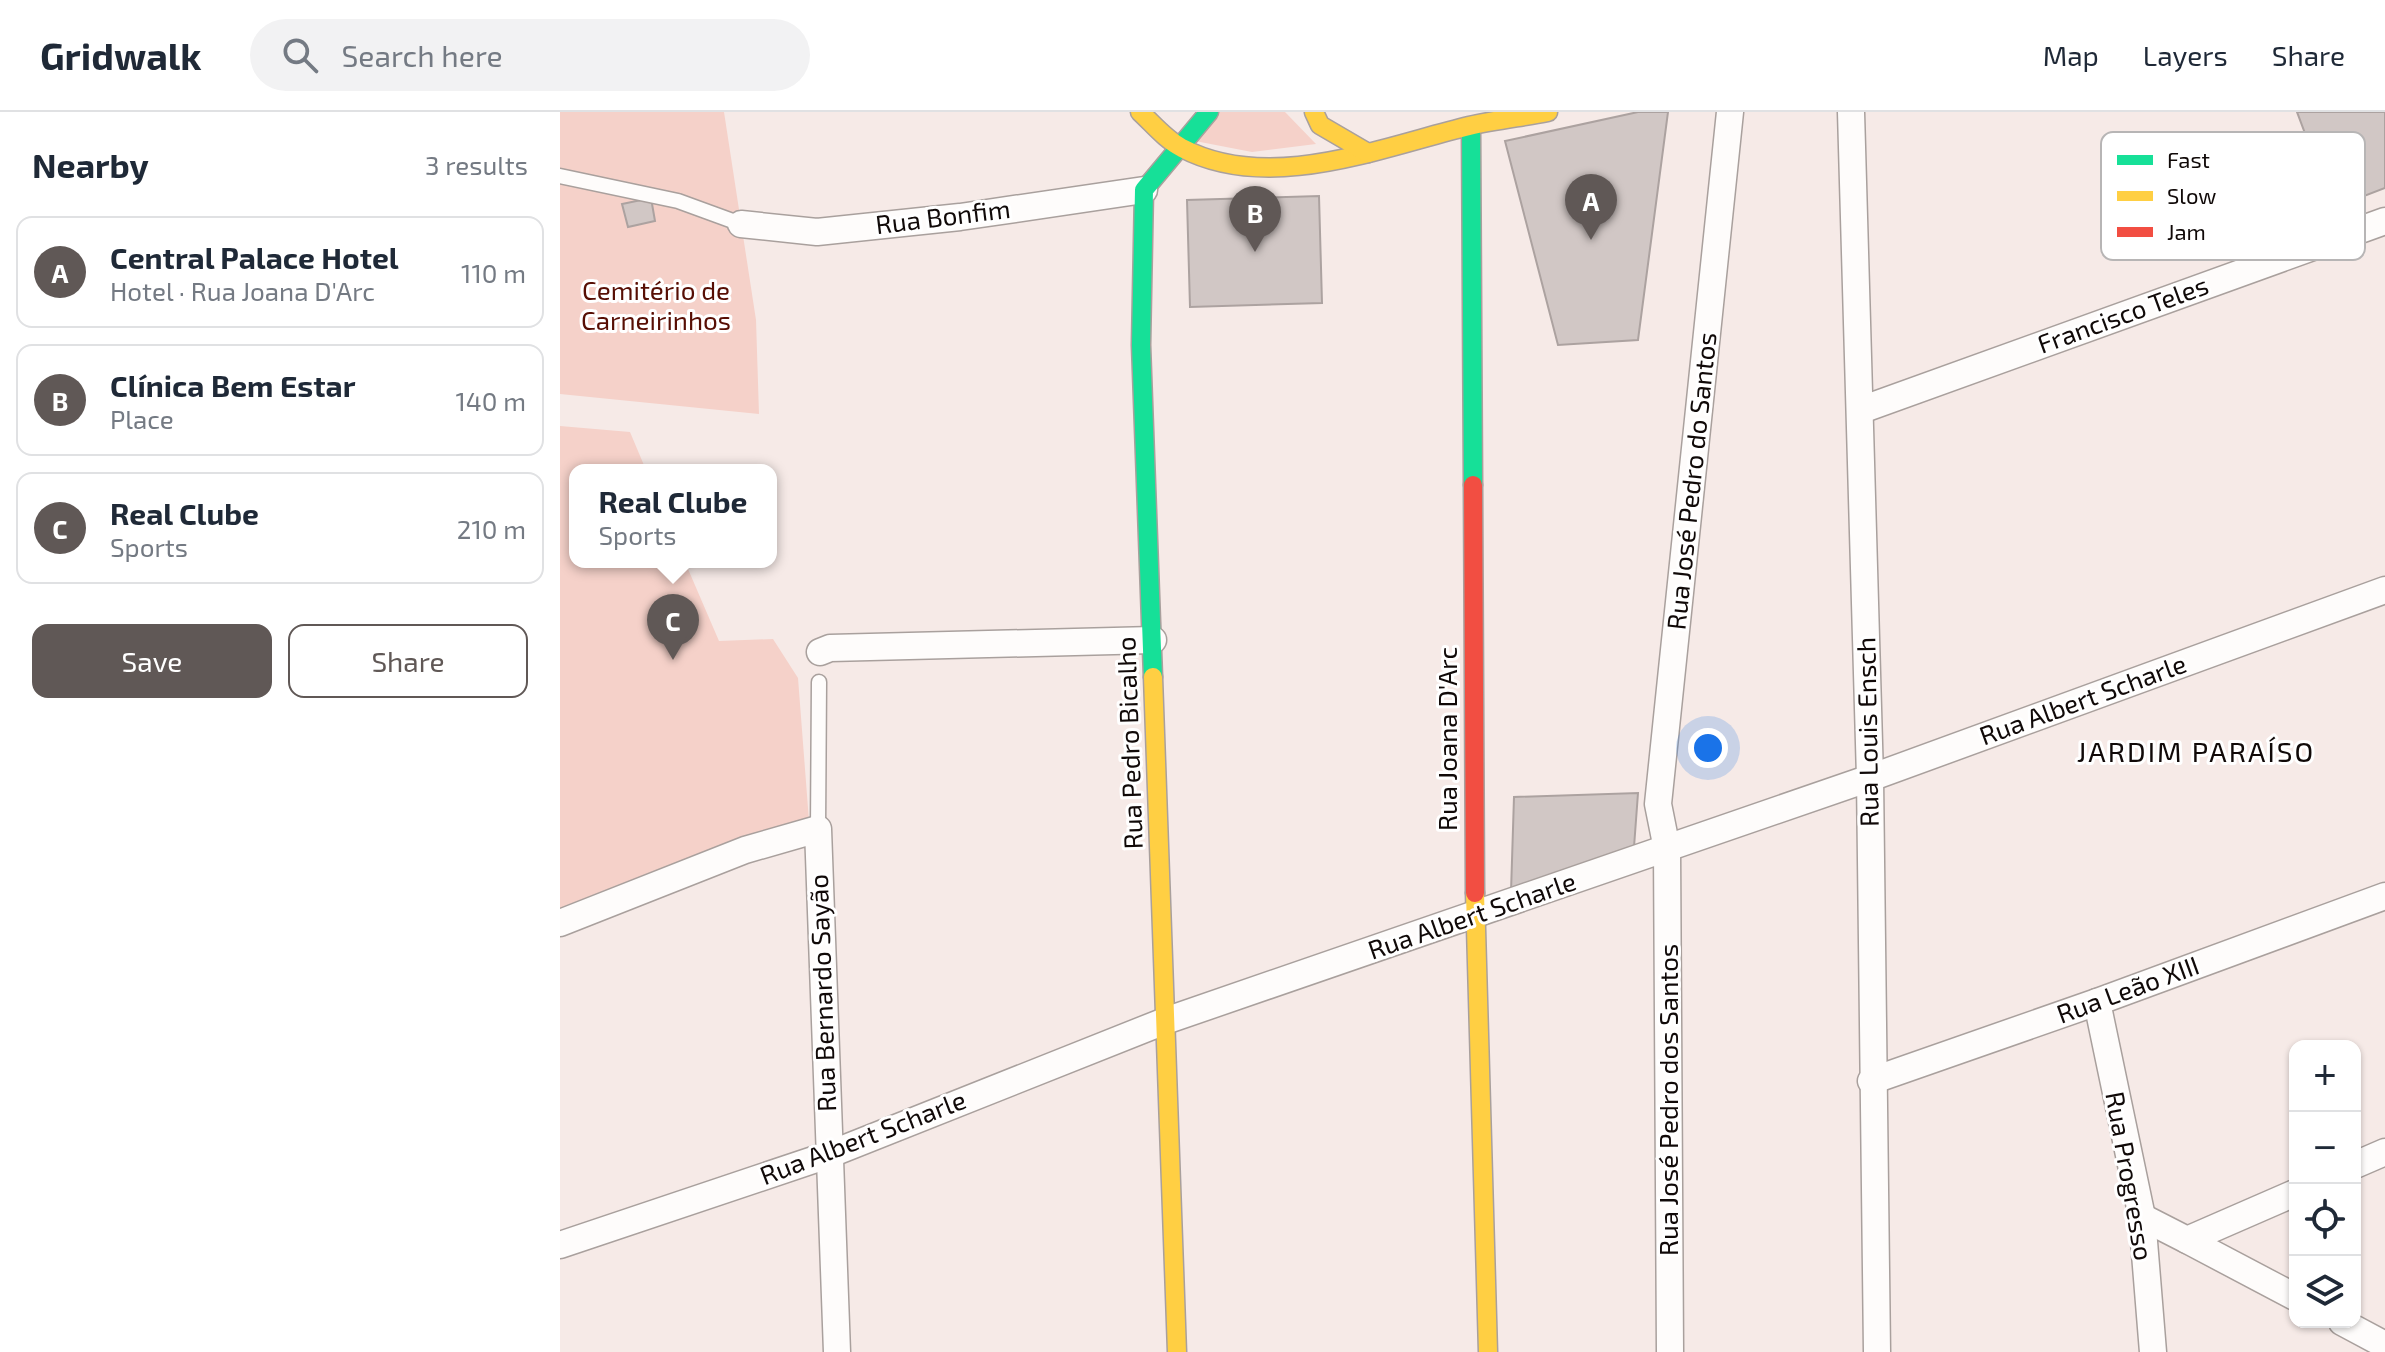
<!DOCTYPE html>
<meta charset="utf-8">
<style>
body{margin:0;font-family:"Exo 2",sans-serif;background:#f2f2f3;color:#1f2937}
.controls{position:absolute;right:24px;bottom:24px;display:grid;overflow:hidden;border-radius:16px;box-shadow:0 2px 6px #0004}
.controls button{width:72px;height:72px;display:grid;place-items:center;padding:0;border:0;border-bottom:2px solid #e0e1e3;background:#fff;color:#1f2937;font:40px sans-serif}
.you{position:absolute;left:1148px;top:636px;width:28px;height:28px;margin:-20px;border:6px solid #fff;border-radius:50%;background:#1a73e8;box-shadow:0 0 0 12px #1a73e833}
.badge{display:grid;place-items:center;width:52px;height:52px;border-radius:50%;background:#605856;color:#fff;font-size:26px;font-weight:700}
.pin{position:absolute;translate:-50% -66px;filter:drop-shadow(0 2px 4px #0008)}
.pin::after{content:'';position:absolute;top:42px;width:28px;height:24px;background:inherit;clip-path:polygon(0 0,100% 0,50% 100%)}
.popup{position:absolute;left:9px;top:352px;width:208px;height:104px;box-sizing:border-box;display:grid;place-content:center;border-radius:16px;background:#fff;filter:drop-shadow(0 2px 6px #0005);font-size:26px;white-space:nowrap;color:#747a83}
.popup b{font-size:30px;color:#1f2937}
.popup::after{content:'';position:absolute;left:50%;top:100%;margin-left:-16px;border:16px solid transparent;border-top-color:#fff}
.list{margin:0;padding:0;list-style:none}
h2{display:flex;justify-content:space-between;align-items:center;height:104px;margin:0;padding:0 32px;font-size:34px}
h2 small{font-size:26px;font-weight:400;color:#747a83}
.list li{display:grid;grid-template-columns:52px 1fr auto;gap:24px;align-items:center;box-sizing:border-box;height:112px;margin:0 16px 16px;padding:0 16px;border:2px solid #e0e1e3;border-radius:16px}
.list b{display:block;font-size:30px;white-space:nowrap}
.list p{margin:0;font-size:26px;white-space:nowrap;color:#747a83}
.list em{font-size:26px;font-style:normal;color:#747a83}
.actions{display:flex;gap:16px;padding:24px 32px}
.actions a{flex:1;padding:18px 0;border:2px solid #605856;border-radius:16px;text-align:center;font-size:28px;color:#605856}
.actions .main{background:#605856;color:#fff}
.icon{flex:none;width:44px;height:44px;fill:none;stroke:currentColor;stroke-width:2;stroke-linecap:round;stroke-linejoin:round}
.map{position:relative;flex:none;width:1825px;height:1240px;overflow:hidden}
header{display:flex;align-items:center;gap:48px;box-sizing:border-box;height:112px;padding:0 40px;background:#fff;border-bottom:2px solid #e0e1e3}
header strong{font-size:38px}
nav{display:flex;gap:44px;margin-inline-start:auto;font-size:28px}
.search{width:560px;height:72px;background:#f2f2f3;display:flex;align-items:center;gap:20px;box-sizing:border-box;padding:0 28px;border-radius:44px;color:#747a83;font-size:30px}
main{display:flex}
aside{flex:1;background:#fff}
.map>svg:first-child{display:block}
</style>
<header>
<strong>Gridwalk</strong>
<div class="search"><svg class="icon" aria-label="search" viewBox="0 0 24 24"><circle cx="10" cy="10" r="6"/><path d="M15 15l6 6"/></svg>Search here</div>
<nav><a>Map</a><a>Layers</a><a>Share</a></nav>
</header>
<main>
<aside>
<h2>Nearby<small>3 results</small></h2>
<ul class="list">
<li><span class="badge">A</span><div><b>Central Palace Hotel</b><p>Hotel · Rua Joana D'Arc</p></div><em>110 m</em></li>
<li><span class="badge">B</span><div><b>Clínica Bem Estar</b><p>Place</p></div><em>140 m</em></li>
<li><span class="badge">C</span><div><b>Real Clube</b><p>Sports</p></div><em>210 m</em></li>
</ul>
<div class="actions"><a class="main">Save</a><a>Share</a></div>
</aside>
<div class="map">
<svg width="1825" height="1240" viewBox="0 0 1825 1240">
<rect width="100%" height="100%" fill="#f6eae7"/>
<!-- green -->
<g fill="#f5d1c9">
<polygon points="0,0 164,0 196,208 199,302 0,282"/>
<polygon points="656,0 725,0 756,32 692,40 635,29"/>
<polygon points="0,314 70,320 86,358 15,358 15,450 125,450 159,529 213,527 238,566 249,709 0,800"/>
</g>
<!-- building -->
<g fill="#d1c7c5" stroke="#aca2a0" stroke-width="2">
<polygon points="1078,0 1108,0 1078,228 998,233 945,29"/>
<polygon points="1737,0 1825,0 1825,76 1773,96"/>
<polygon points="759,84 762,191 630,195 627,88"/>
<polygon points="91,86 95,109 68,115 62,92"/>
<polygon points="1078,681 1074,735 951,780 954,685"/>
</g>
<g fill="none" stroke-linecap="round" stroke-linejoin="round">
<!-- lane casing -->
<g stroke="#a9a09d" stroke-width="17">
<g id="lane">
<polyline points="0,64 118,89 181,112"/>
<polyline points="258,717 259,570"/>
</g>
</g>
<!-- street casing -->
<g stroke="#a9a09d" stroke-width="29">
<g id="street">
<polyline points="1291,0 1310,666 1317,1240"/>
<polyline points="181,112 257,120 400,105 584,78"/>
<polyline points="1301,298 1825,109"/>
<polyline points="260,540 270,536 593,528"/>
<polyline points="0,811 185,738 258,717 277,1240"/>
<polyline points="1537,890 1582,1105 1593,1240"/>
<polyline points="1311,969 1537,890 1825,784"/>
<polyline points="1795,1053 1825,1040"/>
<polyline points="1582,1105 1627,1128 1735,1081"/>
<polyline points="1627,1128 1735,1185"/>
<polyline points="0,1133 268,1043 605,909 1310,666 1825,478"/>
<polyline points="1782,1210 1825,1233"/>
<polyline points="1110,1240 1107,737 1098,692 1170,0"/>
</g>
</g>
<!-- fast casing -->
<g stroke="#a9a09d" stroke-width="21">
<g id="fast">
<polyline points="911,14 913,373"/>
<polyline points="593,565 581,233 584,78 649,0"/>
</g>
</g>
<!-- slow casing -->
<g stroke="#a9a09d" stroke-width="21">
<g id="slow">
<path d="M580,0C593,12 606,28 622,36C709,82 822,35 909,14C935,8 962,5 988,0"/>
<polyline points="754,0 760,13 808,41"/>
<polyline points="593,565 617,1240"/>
<polyline points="915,781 928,1240"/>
</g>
</g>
<!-- jam casing -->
<g stroke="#a9a09d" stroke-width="21">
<polyline id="jam" points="913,373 915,781"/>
</g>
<!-- lane -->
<use href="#lane" stroke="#fefcfb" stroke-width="14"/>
<!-- street -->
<use href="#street" stroke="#fefcfb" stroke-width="26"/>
<!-- fast -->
<use href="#fast" stroke="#16e098" stroke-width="18"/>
<!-- slow -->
<use href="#slow" stroke="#ffcf43" stroke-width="18"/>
<!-- jam -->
<use href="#jam" stroke="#f24e42" stroke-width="18"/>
</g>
<g text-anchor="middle" stroke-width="6" stroke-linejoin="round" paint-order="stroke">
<!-- street labels -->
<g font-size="26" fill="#100908" stroke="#fff">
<text transform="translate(383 105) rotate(-7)" y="9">Rua Bonfim</text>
<text transform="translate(1563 203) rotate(-20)" y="9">Francisco Teles</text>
<text transform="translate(1132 369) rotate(-84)" y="9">Rua José Pedro do Santos</text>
<text transform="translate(1523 588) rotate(-20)" y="9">Rua Albert Scharle</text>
<text transform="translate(1308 620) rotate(-91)" y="9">Rua Louis Ensch</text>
<text transform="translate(888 627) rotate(-90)" y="9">Rua Joana D'Arc</text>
<text transform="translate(570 631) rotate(-92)" y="9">Rua Pedro Bicalho</text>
<text transform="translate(912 804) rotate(-19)" y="9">Rua Albert Scharle</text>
<text transform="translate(1568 878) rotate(-20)" y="9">Rua Leão XIII</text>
<text transform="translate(263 881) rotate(-92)" y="9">Rua Bernardo Sayão</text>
<text transform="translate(1109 988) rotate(-90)" y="9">Rua José Pedro dos Santos</text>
<text transform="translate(303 1026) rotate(-21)" y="9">Rua Albert Scharle</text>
<text transform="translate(1569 1064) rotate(80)" y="9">Rua Progresso</text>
</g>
<!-- park labels -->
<g font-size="26" fill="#570e04" stroke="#fff">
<text x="96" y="188">Cemitério de<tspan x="96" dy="30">Carneirinhos</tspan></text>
</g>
<!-- neighbourhood labels -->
<g font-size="28" letter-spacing="2" fill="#100908" stroke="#fff">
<text x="1636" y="650">JARDIM PARAÍSO</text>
</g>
</g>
<!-- legend -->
<rect x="1541" y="20" width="264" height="128" rx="12" fill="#fff" stroke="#b7b5b5" stroke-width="2"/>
<rect x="1557" y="43" width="36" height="10" fill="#16e098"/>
<rect x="1557" y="79" width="36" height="10" fill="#ffcf43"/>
<rect x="1557" y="115" width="36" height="10" fill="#f24e42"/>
<g font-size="22" fill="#100908">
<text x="1607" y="56">Fast</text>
<text x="1607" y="92">Slow</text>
<text x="1607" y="128">Jam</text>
</g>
</svg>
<div class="controls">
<button>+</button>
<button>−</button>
<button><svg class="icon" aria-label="locate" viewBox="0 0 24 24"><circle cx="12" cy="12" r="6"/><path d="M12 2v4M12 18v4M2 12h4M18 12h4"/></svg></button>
<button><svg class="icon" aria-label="layers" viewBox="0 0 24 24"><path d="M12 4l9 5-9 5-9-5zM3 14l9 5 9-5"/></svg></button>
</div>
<div class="you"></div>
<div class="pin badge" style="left:1031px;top:128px">A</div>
<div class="pin badge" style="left:695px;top:140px">B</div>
<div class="pin badge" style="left:113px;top:548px">C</div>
<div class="popup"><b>Real Clube</b>Sports</div>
</div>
</main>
